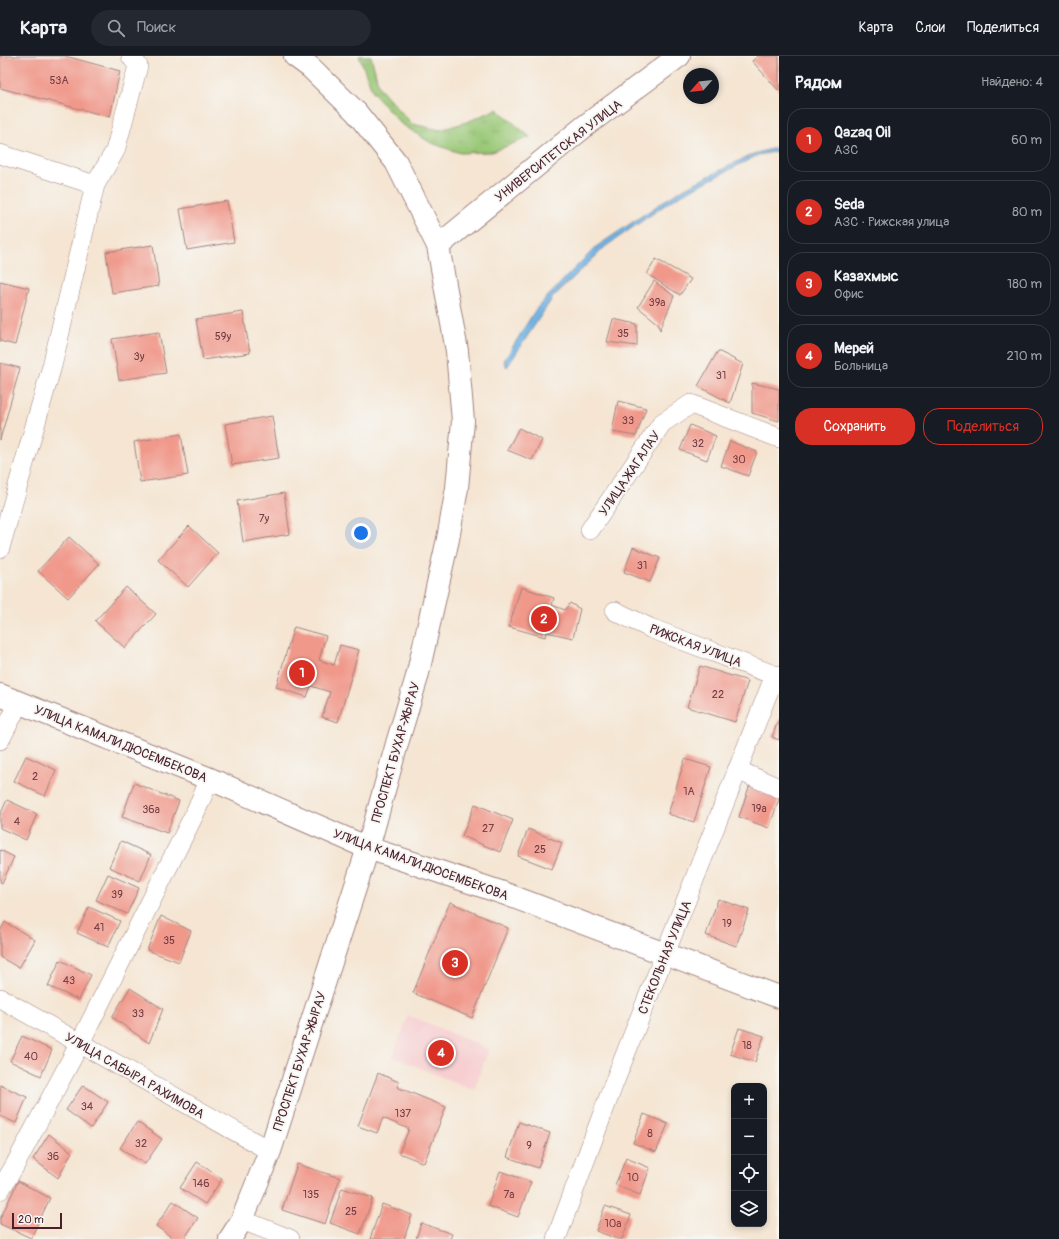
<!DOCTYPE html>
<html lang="ru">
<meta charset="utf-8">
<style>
body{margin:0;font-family:Pangolin,sans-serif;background:#242831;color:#f1f3f6}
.controls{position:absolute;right:12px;bottom:12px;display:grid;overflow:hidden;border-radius:8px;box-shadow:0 2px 6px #0003}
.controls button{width:36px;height:36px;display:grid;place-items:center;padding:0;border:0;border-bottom:1px solid #363941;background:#171b24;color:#f1f3f6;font:20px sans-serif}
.compass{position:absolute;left:683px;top:12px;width:36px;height:36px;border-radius:50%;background:#171b24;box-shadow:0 2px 6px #0003;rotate:242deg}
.scale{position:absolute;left:12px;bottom:10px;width:50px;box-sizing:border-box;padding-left:4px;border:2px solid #4a1f2b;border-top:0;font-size:11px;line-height:14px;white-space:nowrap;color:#4a1f2b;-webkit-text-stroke:3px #f6f6f2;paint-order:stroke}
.you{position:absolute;left:361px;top:477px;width:14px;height:14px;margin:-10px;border:3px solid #fff;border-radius:50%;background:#1a73e8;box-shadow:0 0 0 6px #1a73e833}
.badge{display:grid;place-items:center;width:26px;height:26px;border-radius:50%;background:#d93025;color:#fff;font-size:13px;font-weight:700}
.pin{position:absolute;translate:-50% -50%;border:2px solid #fff;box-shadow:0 1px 4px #0006}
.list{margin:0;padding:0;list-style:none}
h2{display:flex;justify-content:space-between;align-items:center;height:52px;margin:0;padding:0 16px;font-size:17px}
h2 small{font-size:13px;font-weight:400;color:#9ea1a6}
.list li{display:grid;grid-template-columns:26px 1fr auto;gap:12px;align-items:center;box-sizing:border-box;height:64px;margin:0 8px 8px;padding:0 8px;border:1px solid #363941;border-radius:16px}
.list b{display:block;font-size:15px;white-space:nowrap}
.list p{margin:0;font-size:13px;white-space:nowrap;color:#9ea1a6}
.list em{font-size:13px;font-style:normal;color:#9ea1a6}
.actions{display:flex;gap:8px;padding:12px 16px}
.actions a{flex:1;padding:9px 0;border:1px solid #d93025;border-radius:16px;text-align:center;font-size:14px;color:#d93025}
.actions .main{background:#d93025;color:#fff}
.icon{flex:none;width:22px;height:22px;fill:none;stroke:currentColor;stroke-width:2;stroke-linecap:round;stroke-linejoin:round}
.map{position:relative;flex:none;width:779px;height:1183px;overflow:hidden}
header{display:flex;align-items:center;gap:24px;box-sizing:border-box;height:56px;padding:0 20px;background:#171b24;border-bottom:1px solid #363941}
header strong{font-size:19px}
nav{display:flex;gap:22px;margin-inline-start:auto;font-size:14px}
.search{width:280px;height:36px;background:#242831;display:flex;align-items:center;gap:10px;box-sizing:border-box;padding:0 14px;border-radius:22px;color:#9ea1a6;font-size:15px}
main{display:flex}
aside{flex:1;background:#171b24}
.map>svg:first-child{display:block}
</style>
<header>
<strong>Карта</strong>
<div class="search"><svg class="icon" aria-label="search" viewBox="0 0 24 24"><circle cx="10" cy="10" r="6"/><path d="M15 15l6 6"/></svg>Поиск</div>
<nav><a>Карта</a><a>Слои</a><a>Поделиться</a></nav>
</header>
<main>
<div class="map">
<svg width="779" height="1183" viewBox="0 0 779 1183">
<defs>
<pattern id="grass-tufts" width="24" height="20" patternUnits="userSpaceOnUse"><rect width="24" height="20" fill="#98c775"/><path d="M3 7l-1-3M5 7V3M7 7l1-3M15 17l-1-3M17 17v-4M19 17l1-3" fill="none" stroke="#84aa65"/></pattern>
</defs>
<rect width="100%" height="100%" fill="#f6f6f2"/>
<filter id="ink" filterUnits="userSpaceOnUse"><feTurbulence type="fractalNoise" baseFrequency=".025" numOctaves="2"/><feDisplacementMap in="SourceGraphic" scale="8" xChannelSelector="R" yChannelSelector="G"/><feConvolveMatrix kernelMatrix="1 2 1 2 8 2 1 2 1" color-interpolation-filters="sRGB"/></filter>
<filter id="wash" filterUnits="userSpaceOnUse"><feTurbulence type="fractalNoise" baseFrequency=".012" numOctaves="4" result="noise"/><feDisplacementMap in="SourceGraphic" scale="16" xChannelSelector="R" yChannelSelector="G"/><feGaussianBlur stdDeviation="0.9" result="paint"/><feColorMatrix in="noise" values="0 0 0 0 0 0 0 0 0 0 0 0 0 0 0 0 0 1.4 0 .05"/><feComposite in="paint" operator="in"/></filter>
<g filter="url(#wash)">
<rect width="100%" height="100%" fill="#f5e5d2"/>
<!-- built -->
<polygon fill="#f7cfd1" points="408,959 489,993 474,1034 393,1001"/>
<!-- grass -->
<polygon fill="url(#grass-tufts)" stroke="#717350" points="359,0 371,0 379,31 412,68 440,74 467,66 497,53 530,81 492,96 460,97 431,87 400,67 373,36"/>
<!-- water -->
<polygon fill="#6eb4e5" stroke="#5c6a88" points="779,91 779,95 758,99 675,142 606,190 553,241 507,311 504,305 536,253 571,216 596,191 664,145 685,132 753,98"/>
<g id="blocks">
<!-- building -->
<g fill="#f0988a">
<polygon points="0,0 65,0 120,15 110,61 0,32"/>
<polygon points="758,0 779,0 779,35 752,5"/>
<polygon points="227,145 234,186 187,194 180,153"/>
<polygon points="153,189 159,230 112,237 106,196"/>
<polygon points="656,203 691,223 680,239 647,218"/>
<polygon points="0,225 29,232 15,289 0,285"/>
<polygon points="654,225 674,240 660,274 659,268 638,251"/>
<polygon points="243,256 250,297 203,304 196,263"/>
<polygon points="613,263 637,268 637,290 607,286"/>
<polygon points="159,276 166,317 119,324 112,283"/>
<polygon points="718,295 743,308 730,347 698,330"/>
<polygon points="0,307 20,312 0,384"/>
<polygon points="752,327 779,333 779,365 752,357"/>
<polygon points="618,345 646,352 636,380 612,376"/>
<polygon points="272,360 279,402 232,409 225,368"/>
<polygon points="690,369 716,380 707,404 680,394"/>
<polygon points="519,372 542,384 532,404 507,394"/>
<polygon points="181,378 188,419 140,426 134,386"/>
<polygon points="730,385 757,396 748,420 721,410"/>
<polygon points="284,437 290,478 243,486 237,445"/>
<polygon points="189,470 218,497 188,531 158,504"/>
<polygon points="69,481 99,508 68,542 38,515"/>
<polygon points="633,491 660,502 650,526 624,516"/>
<polygon points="126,531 156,558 125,592 95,565"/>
<polygon points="521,531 554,542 552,549 565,554 570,547 580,553 573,582 547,576 545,581 509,571"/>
<polygon points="294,571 326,580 319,604 334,609 340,589 359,594 338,666 322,661 330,636 311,630 307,641 276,631"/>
<polygon points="700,610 748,625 735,666 687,651"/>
<polygon points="779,662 779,684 772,681"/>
<polygon points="26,700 56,714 45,740 14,725"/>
<polygon points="685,703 711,711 694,766 668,758"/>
<polygon points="751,725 779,735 779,743 769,772 739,761"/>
<polygon points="134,727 179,745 167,777 122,761"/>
<polygon points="7,744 37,758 26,784 0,772 0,759"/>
<polygon points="475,748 513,764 500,796 462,780"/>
<polygon points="528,773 562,787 552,813 518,800"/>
<polygon points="121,785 151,799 140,825 109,811"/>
<polygon points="0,794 14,801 2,827 0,826"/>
<polygon points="108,818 139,832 127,858 96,844"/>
<polygon points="718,843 749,854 736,890 706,879"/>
<polygon points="450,846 508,872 472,962 413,937"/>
<polygon points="89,851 120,865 108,891 77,877"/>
<polygon points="161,860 191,875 179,906 147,894"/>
<polygon points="5,866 35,884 19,912 0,901 0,875"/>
<polygon points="60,904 91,919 79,944 48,930"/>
<polygon points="130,932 163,953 149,987 112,961"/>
<polygon points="739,972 764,980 755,1006 730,998"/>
<polygon points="22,980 52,994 41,1020 10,1005"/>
<polygon points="378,1017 399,1026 397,1031 446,1051 424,1107 399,1097 409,1073 383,1062 377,1077 358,1070"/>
<polygon points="0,1029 27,1041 16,1067 0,1060"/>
<polygon points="83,1029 108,1046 91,1072 66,1054"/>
<polygon points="644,1058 668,1068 656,1096 633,1087"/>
<polygon points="137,1066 162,1083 145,1108 120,1092"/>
<polygon points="519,1066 550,1077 538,1112 507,1101"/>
<polygon points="49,1078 72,1096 58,1122 33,1103"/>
<polygon points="626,1102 650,1112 640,1139 615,1129"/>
<polygon points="197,1106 222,1123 205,1148 180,1132"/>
<polygon points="297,1108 340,1122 325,1168 282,1154"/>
<polygon points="500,1115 531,1126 518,1161 488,1150"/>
<polygon points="18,1125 50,1142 31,1182 0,1168 0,1163"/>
<polygon points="342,1132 373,1142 360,1178 330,1167"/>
<polygon points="173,1145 198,1162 184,1183 174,1183 156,1170"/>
<polygon points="382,1148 412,1159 404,1183 370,1183"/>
<polygon points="605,1150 631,1159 622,1183 618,1183 596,1175"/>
<polygon points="421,1167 452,1178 450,1183 416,1183"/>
</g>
</g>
</g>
<g filter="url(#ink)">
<use href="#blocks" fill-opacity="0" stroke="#a0827e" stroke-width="1"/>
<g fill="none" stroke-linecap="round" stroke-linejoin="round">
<!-- minor casing -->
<g stroke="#a0827e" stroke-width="20">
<g id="minor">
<polyline points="0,98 95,129 52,310 0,492"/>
<polyline points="95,129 115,95 138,10 131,0"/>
<polyline points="590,474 662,367 691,348 779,382"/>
<polyline points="615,555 650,572 779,621"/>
<polyline points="0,684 19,647"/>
<polyline points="737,714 779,732"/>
<polyline points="0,942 270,1095"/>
<polyline points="0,1134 14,1111 80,987 194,759 210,723"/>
<polyline points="242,1164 290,1183"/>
<polyline points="556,1183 614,1027 775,619"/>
</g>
</g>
<!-- major casing -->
<g stroke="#a0827e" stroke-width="24">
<g id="major">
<polyline points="438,190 585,70 679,0"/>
<polyline points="0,639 210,723 368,792 503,837 779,941"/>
<polyline points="230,1183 242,1164 270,1095 368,792 398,684 417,621 448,483 457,432 463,365 457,295 438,190 396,106 356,56 310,11 295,0"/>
</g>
</g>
<!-- minor -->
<use href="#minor" stroke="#fff" stroke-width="19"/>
<!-- major -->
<use href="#major" stroke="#fff" stroke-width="22"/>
</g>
</g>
<g text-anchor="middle" stroke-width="4" stroke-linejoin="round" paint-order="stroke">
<!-- number labels -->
<g font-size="11" fill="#743d43">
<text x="59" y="28">53А</text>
<text x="657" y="250">39а</text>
<text x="623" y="281">35</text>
<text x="223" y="284">59у</text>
<text x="139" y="304">3у</text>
<text x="721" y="323">31</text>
<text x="628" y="368">33</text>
<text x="698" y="391">32</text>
<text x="739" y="407">30</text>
<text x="264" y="466">7у</text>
<text x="642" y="513">31</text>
<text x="718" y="642">22</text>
<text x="35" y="724">2</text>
<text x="689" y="739">1А</text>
<text x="759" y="756">19а</text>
<text x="151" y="757">36а</text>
<text x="17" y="769">4</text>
<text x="488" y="776">27</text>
<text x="540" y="797">25</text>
<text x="117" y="842">39</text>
<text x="727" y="871">19</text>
<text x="99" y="875">41</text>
<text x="169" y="888">35</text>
<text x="69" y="928">43</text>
<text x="138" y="961">33</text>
<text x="747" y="993">18</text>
<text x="31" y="1004">40</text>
<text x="87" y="1054">34</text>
<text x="403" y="1061">137</text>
<text x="650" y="1081">8</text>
<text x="141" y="1091">32</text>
<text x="529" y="1093">9</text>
<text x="53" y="1104">36</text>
<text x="633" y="1125">10</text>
<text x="201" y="1131">146</text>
<text x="311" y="1142">135</text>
<text x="509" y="1142">7а</text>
<text x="351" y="1159">25</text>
<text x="613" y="1171">10а</text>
</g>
<!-- street labels -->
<g font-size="13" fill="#4a1f2b" stroke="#f6f6f2">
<text transform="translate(558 94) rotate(-38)" y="5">УНИВЕРСИТЕТСКАЯ УЛИЦА</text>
<text transform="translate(629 417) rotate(-56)" y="5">УЛИЦА ЖАГАЛАУ</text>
<text transform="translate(696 589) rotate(21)" y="5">РИЖСКАЯ УЛИЦА</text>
<text transform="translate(121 687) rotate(22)" y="5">УЛИЦА КАМАЛИ ДЮСЕМБЕКОВА</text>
<text transform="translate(395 696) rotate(-74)" y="5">ПРОСПЕКТ БУХАР-ЖЫРАУ</text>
<text transform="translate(421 808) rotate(20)" y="5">УЛИЦА КАМАЛИ ДЮСЕМБЕКОВА</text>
<text transform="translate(664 901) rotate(-68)" y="5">СТЕКОЛЬНАЯ УЛИЦА</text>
<text transform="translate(299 1005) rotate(-72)" y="5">ПРОСПЕКТ БУХАР-ЖЫРАУ</text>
<text transform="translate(135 1019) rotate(30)" y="5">УЛИЦА САБЫРА РАХИМОВА</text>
</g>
</g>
</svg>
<div class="controls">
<button>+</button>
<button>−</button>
<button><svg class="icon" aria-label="locate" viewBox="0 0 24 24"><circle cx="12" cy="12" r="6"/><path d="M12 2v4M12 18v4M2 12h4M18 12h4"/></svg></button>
<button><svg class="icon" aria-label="layers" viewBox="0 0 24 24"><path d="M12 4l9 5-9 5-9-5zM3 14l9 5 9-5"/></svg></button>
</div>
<svg class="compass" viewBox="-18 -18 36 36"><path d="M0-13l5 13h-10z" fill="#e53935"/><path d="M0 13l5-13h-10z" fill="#9ea1a6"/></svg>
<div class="scale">20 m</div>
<div class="you"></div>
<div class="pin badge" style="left:302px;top:617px">1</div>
<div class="pin badge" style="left:544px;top:563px">2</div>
<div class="pin badge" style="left:455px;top:907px">3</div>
<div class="pin badge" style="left:441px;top:997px">4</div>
</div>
<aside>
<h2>Рядом<small>Найдено: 4</small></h2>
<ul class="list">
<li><span class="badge">1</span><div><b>Qazaq Oil</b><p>АЗС</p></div><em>60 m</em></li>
<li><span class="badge">2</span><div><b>Seda</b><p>АЗС · Рижская улица</p></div><em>80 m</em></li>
<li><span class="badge">3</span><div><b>Казахмыс</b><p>Офис</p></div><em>180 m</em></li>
<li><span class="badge">4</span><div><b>Мерей</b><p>Больница</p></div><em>210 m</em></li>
</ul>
<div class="actions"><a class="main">Сохранить</a><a>Поделиться</a></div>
</aside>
</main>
